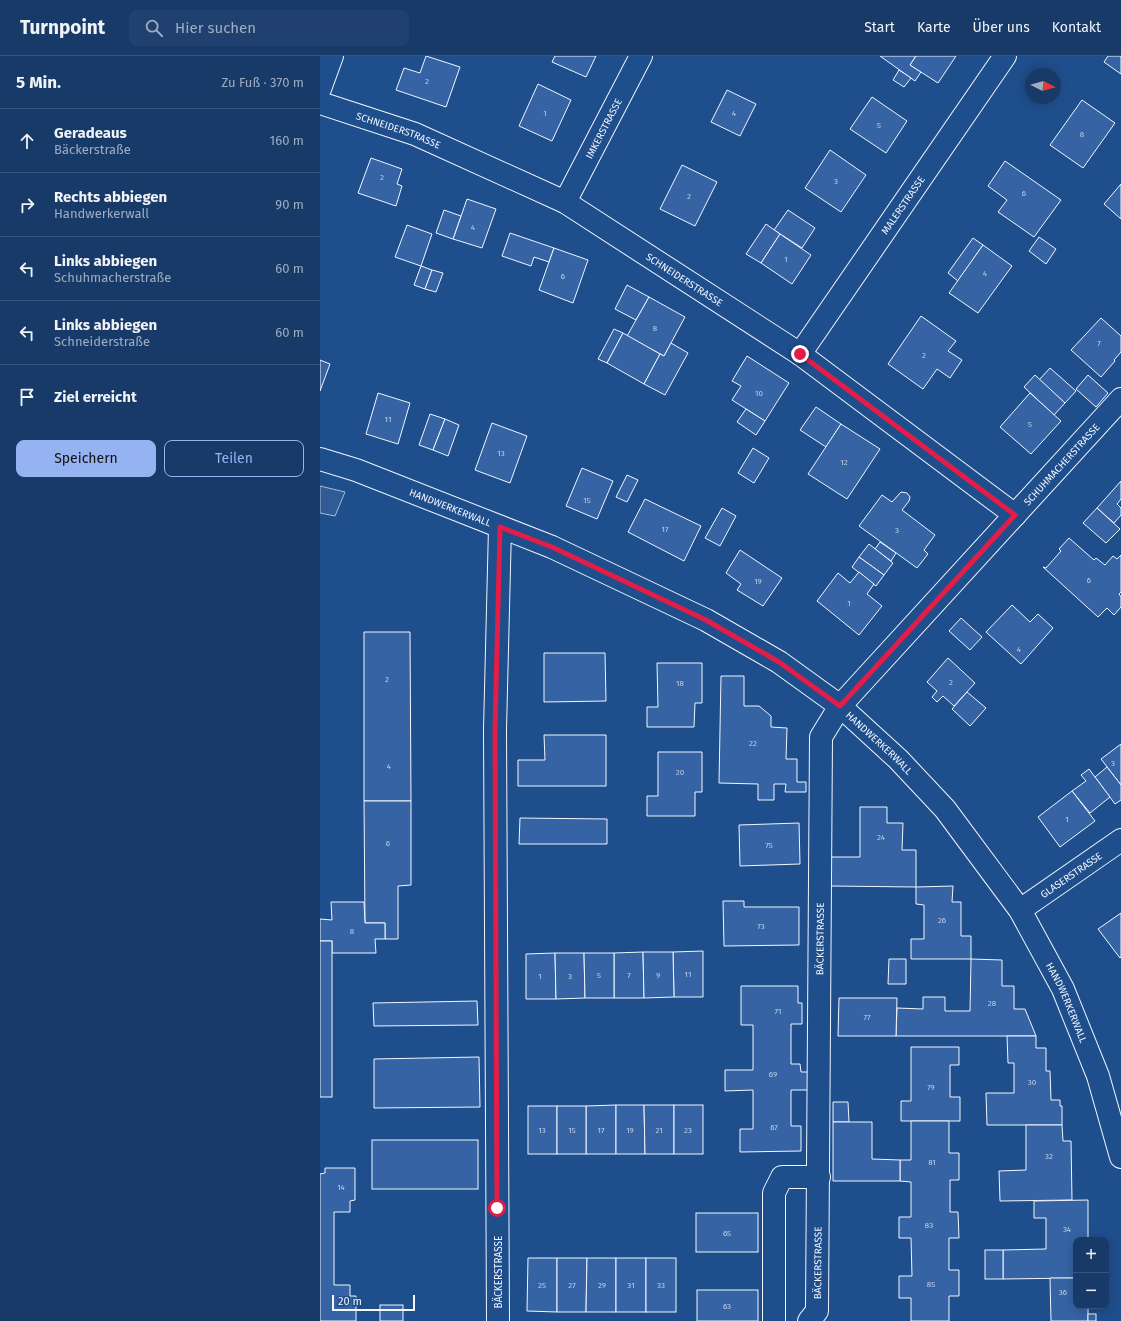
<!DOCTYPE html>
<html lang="de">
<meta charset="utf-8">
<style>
body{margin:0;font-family:"Fira Sans",sans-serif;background:#20416f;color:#f1f3f6}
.controls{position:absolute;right:12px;bottom:12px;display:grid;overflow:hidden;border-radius:8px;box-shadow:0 2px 10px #0003}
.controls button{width:36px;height:36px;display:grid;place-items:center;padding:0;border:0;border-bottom:1px solid #36547d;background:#173a69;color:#f1f3f6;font:20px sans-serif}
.compass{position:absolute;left:705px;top:12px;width:36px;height:36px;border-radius:50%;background:#173a69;box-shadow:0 2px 10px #0003;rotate:96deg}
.scale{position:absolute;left:12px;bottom:10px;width:83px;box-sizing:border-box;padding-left:4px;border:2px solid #f2f6ff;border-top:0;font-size:11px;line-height:14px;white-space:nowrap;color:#f2f6ff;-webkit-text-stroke:3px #1f4e8c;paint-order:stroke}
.stop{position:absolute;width:12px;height:12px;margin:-9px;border:3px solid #e11d48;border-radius:50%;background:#fff}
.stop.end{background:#e11d48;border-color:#fff;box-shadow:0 1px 4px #0008}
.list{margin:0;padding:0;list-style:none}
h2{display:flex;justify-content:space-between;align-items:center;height:52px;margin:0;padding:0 16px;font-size:17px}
h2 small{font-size:13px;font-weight:400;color:#9eadc0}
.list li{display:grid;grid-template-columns:26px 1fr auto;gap:12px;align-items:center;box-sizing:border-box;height:64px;padding:0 16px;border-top:1px solid #36547d}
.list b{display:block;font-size:15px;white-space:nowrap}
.list p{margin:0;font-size:13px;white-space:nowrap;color:#9eadc0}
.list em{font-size:13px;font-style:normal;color:#9eadc0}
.actions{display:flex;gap:8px;padding:12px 16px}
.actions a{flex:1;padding:9px 0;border:1px solid #95b2f1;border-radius:8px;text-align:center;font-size:14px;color:#95b2f1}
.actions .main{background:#95b2f1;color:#111}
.icon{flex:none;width:22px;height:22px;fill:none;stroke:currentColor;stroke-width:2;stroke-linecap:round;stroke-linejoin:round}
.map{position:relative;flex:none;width:801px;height:1265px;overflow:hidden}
header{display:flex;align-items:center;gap:24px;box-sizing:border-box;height:56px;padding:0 20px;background:#173a69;border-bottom:1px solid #36547d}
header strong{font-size:19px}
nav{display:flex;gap:22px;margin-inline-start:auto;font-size:14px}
.search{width:280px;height:36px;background:#20416f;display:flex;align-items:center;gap:10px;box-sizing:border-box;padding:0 14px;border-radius:8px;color:#9eadc0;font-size:15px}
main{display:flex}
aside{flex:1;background:#173a69}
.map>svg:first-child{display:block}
</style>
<header>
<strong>Turnpoint</strong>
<div class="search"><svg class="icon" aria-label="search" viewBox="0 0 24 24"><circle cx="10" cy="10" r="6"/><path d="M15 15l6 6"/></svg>Hier suchen</div>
<nav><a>Start</a><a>Karte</a><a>Über uns</a><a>Kontakt</a></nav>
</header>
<main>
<aside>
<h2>5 Min.<small>Zu Fuß · 370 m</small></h2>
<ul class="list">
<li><svg class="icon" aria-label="ahead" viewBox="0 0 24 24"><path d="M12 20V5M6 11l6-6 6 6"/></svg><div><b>Geradeaus</b><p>Bäckerstraße</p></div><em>160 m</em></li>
<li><svg class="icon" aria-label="right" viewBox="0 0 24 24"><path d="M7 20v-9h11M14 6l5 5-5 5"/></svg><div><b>Rechts abbiegen</b><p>Handwerkerwall</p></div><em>90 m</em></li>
<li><svg class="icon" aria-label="left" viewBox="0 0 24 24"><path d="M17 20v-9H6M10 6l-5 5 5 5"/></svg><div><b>Links abbiegen</b><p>Schuhmacherstraße</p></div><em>60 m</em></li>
<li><svg class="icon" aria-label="left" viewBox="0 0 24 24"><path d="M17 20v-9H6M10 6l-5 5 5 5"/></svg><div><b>Links abbiegen</b><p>Schneiderstraße</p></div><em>60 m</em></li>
<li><svg class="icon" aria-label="arrive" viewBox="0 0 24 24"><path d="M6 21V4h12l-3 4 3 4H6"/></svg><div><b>Ziel erreicht</b></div></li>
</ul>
<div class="actions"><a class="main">Speichern</a><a>Teilen</a></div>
</aside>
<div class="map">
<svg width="801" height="1265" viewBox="0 0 801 1265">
<rect width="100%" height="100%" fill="#1f4e8c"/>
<!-- parking -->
<polygon fill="#305b95" stroke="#a8bbd7" points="0,430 25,436 15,460 0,457"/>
<!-- building -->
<g fill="#3563a3" stroke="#f2f6ff">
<polygon points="106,0 140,11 126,51 76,34 84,12 100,17"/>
<polygon points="235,0 276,0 266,21 232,6"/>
<polygon points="560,0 596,0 590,9 601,16 595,25"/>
<polygon points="596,0 636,0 618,27 590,9"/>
<polygon points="788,0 801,0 801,18 784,6"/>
<polygon points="579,14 591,22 584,31 573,24"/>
<polygon points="218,28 251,44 232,85 199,70"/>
<polygon points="407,34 436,48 420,80 391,66"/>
<polygon points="552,41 587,65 566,97 530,73"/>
<polygon points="762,44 795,67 763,112 730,89"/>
<polygon points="510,94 546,119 521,156 485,132"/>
<polygon points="51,102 82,113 77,128 82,130 76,150 38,137"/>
<polygon points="685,105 741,144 714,181 678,156 687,144 668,130"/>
<polygon points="362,109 397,126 375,170 340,153"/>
<polygon points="801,128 801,163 784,148"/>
<polygon points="147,143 176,153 162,192 133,183"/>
<polygon points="124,154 141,160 133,183 116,177"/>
<polygon points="468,154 495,172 482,192 454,174"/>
<polygon points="446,168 460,178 441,207 426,198"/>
<polygon points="87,169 112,178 101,210 75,201"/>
<polygon points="190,177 234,192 229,206 214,201 211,210 182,200"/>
<polygon points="460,178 491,199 472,228 441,207"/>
<polygon points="719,181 736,193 726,208 709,195"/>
<polygon points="653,182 663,189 638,225 628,217"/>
<polygon points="663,189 692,210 658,257 629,237"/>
<polygon points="234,192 268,204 253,247 219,234"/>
<polygon points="101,210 112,214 105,233 94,229"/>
<polygon points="112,214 123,217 116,236 105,233"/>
<polygon points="307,229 329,241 316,264 295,253"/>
<polygon points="329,241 365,261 344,300 307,280"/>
<polygon points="601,260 636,285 628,295 642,304 630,322 617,313 603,333 568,308"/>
<polygon points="781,262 801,280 801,296 794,304 795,305 781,321 751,294"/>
<polygon points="294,273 303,277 287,307 278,303"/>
<polygon points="303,277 340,298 324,328 287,307"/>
<polygon points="351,287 368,297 345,339 324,328 340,298 344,300"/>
<polygon points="427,300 469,327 445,365 412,344 421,330 412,325"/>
<polygon points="0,304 10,308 0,335"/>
<polygon points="730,312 756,335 745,347 719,324"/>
<polygon points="715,319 745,347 734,359 704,331"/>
<polygon points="768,319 788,337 776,351 756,333"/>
<polygon points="58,337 90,347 78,388 46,378"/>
<polygon points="710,337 741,365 711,398 680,371"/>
<polygon points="496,351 521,368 506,391 480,374"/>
<polygon points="426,353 445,365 436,379 417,366"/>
<polygon points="110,358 125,363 113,394 99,389"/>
<polygon points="125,363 139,369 128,400 113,394"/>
<polygon points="172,367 207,380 190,427 155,414"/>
<polygon points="521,368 560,393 527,443 488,418"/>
<polygon points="433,392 449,402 434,427 418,417"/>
<polygon points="262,412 293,425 277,463 246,450"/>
<polygon points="307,419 318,424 307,446 296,441"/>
<polygon points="801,425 801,443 797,448 801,452 801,459 794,467 777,452"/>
<polygon points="581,436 587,437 590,441 589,445 582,454 615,479 604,494 608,498 597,512 539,470 562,439 572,446"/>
<polygon points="325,443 381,470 364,505 308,476"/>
<polygon points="402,452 416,460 400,490 385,482"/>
<polygon points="777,452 800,473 786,487 763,467"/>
<polygon points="749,482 774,504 776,502 785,509 793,500 797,503 801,499 801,536 799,538 801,541 801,551 794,559 787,552 778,561 723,511 726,512 741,495 739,493"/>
<polygon points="560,486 576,497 571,505 555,493"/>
<polygon points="549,488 573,507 564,519 539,501"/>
<polygon points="420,494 462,522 443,550 417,534 421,528 406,517"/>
<polygon points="539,501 564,519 556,530 532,511"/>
<polygon points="539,516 554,528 547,538 562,550 539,579 497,545 518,517 530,527"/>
<polygon points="692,549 710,566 718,558 733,572 701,608 666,576"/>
<polygon points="641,562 662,581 650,594 629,575"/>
<polygon points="44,576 90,576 91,745 44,745"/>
<polygon points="224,597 285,597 286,645 224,646"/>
<polygon points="628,602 655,627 634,650 623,640 617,646 612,641 617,635 607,626"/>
<polygon points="337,607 382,607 382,647 375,647 374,671 327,671 327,651 338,651"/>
<polygon points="401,620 424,620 424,650 439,650 451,660 451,671 467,672 466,703 477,703 477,726 486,726 486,736 465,736 466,728 454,728 454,744 438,744 438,728 399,727"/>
<polygon points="647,636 666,652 650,670 632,653"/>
<polygon points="224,679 286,679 286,730 198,730 198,704 225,704"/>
<polygon points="801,688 801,729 781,703"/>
<polygon points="338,696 382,696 382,736 375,736 375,760 327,760 327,740 338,740"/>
<polygon points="787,711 801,729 801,744 795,748 775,721"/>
<polygon points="769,713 790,741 770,757 752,735 766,725 761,719"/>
<polygon points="752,735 775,765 740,791 718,761"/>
<polygon points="44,745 91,745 91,829 78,830 78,883 65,883 65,867 45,867"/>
<polygon points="540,751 567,751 567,767 583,767 582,794 596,794 596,831 511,830 511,801 540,801"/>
<polygon points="200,762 287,763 287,788 199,788"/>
<polygon points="479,767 480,808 420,810 419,769"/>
<polygon points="633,830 632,846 641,846 641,880 651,880 651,903 591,903 591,883 604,883 604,849 596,848 596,831"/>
<polygon points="403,845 424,845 424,851 479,851 479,889 404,890"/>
<polygon points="11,846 44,846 45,867 65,867 65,883 55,883 56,897 12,897 12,885 0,885 0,863 12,864"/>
<polygon points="801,857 801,901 800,902 778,873"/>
<rect x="0" y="885" width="12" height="156"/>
<polygon points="383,895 383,941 354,941 353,896"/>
<polygon points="323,896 324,942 294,942 294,897"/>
<polygon points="323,896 353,896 354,941 324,942"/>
<polygon points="235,897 236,943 206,943 206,898"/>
<polygon points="235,897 264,897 265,942 236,943"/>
<polygon points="264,897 294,897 294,942 265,942"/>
<polygon points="569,903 586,903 586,928 568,928"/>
<polygon points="651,903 682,904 682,930 694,930 694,953 705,953 716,980 576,980 577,952 603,953 603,941 625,941 625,955 650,955"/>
<polygon points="421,930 478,930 478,947 482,947 482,968 471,968 471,1008 480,1008 481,1016 489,1016 489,1034 471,1034 471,1070 481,1070 481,1095 420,1096 420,1073 433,1073 433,1034 405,1035 405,1014 433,1014 433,969 421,969"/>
<polygon points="519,942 577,942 576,980 518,980"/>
<polygon points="157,945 158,969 54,970 53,947"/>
<polygon points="687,980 716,980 716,992 726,992 726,1015 730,1015 731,1044 740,1044 740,1050 742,1050 742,1069 667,1069 666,1037 694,1037 694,1007 688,1007"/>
<polygon points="591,991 639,991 639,1009 630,1009 630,1041 640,1041 640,1065 581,1065 581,1045 591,1045"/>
<polygon points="159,1001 160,1051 54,1052 54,1003"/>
<polygon points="513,1046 528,1046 529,1066 513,1066"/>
<polygon points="296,1049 296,1098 266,1098 266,1050"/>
<polygon points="296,1049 324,1049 325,1098 296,1098"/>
<polygon points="324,1049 354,1049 354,1098 325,1098"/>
<rect x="354" y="1049" width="29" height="49"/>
<rect x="208" y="1050" width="29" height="48"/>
<rect x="237" y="1050" width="29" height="48"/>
<polygon points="591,1065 629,1065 629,1097 639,1097 639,1124 630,1124 630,1156 638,1156 639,1182 629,1182 629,1214 639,1214 639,1240 629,1240 629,1265 591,1265 591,1242 579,1242 579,1220 592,1220 591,1182 579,1182 579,1161 591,1161 591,1126 580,1125 580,1104 591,1104"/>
<polygon points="513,1066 552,1066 552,1103 580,1104 580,1125 513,1125"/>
<polygon points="706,1069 742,1069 743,1085 751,1085 752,1144 680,1145 679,1115 706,1114"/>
<rect x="52" y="1084" width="106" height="49"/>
<polygon points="5,1112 35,1112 35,1144 30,1145 30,1156 14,1156 14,1229 30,1229 30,1240 36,1240 36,1265 0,1265 0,1118 5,1117"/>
<polygon points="768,1144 768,1184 756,1184 756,1222 683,1223 683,1194 726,1193 726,1162 714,1162 714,1145"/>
<rect x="376" y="1157" width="62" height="39"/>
<rect x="665" y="1194" width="18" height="29"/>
<polygon points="208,1202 237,1202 237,1256 207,1255"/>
<polygon points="237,1202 267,1202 266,1256 237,1256"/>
<polygon points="267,1202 296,1202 296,1256 266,1256"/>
<rect x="296" y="1202" width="30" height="54"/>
<rect x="326" y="1202" width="30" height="54"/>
<polygon points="730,1222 756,1222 756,1250 768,1250 768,1265 731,1265"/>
<rect x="377" y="1234" width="61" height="31"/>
<rect x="60" y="1249" width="23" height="16"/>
<rect x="768" y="1258" width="8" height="7"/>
</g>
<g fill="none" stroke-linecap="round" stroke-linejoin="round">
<!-- street casing -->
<g stroke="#f2f6ff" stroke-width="24">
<g id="street">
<polyline points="0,33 12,0"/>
<path id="s1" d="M0,47L95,78L245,146L480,298L695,459"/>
<path id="s2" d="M245,146L321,0"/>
<path id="s3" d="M480,298L685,0"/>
<path id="s4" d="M0,403L36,414L232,491L386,564L459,606L520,650L578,703L625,753L700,854L743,933L778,1020L801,1101"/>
<path id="s5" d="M700,854L801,784"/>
<polyline points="178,1265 175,674 180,471"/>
<polyline points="454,1265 454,1137 462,1121 499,1121"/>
<path id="s6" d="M489,1265L497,1255L501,681L520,650L801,343"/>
</g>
</g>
<!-- street -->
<use href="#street" stroke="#1f4e8c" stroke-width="22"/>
</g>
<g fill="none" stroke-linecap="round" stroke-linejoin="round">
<!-- route -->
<polyline stroke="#e11d48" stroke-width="5" points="177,1152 175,674 180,471 232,491 386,564 459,606 520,650 695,459 480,298"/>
</g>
<g text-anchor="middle" stroke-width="3" stroke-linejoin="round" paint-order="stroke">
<!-- number labels -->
<g font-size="8" fill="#c3d1e8">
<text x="107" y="28">2</text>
<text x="225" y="60">1</text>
<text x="414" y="60">4</text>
<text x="559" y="72">5</text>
<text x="762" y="81">8</text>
<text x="62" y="124">2</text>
<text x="516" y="128">3</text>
<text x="704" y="140">6</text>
<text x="369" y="143">2</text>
<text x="153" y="174">4</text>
<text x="466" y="206">1</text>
<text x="665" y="220">4</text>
<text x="243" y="223">6</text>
<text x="335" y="275">8</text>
<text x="779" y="290">7</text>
<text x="604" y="302">2</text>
<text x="439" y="340">10</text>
<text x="68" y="366">11</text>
<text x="710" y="371">5</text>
<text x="181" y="400">13</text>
<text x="524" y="409">12</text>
<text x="267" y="447">15</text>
<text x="345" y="476">17</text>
<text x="577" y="477">3</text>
<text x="769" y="527">6</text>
<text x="438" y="528">19</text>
<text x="529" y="550">1</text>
<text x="699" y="596">4</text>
<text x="67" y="626">2</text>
<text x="631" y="629">2</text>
<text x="360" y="630">18</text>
<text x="433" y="690">22</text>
<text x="793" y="710">3</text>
<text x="69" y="713">4</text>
<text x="360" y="719">20</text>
<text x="747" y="766">1</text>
<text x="561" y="784">24</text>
<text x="68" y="790">6</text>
<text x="449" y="792">75</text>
<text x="622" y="867">26</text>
<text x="441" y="873">73</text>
<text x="32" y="878">8</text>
<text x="368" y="921">11</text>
<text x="279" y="922">5</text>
<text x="309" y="922">7</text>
<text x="338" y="922">9</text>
<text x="220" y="923">1</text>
<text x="250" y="923">3</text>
<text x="672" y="950">28</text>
<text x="458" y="958">71</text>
<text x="547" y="964">77</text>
<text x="453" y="1021">69</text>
<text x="712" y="1029">30</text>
<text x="611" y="1034">79</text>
<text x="454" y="1074">67</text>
<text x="222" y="1077">13</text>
<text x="252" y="1077">15</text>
<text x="281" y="1077">17</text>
<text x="310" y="1077">19</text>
<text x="339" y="1077">21</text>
<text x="368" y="1077">23</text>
<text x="729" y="1103">32</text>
<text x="612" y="1109">81</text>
<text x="21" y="1134">14</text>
<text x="609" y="1172">83</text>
<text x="747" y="1176">34</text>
<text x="407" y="1180">65</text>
<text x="611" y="1231">85</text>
<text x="222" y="1232">25</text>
<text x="252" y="1232">27</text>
<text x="282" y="1232">29</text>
<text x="311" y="1232">31</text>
<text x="341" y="1232">33</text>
<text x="743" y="1239">36</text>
<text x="407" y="1253">63</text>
</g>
<!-- street labels -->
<g font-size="10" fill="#f2f6ff" stroke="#1f4e8c">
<text dy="4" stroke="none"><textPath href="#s2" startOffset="83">IMKERSTRASSE</textPath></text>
<text dy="4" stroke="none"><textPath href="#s1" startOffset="83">SCHNEIDERSTRASSE</textPath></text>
<text dy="4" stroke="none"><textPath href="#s3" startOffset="181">MALERSTRASSE</textPath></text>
<text dy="4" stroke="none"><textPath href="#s1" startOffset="407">SCHNEIDERSTRASSE</textPath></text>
<text dy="4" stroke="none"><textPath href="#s6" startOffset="951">SCHUHMACHERSTRASSE</textPath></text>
<text dy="4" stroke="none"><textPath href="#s4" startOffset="139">HANDWERKERWALL</textPath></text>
<text dy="4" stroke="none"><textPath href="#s4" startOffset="632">HANDWERKERWALL</textPath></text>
<text dy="4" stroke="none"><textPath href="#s5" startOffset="62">GLASERSTRASSE</textPath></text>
<text dy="4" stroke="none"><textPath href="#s6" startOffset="385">BÄCKERSTRASSE</textPath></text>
<text dy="4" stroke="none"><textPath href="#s4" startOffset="955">HANDWERKERWALL</textPath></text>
<text dy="4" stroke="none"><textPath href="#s6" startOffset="61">BÄCKERSTRASSE</textPath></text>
<text transform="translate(178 1216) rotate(-90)" y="4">BÄCKERSTRASSE</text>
</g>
</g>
</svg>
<div class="controls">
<button>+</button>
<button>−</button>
</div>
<svg class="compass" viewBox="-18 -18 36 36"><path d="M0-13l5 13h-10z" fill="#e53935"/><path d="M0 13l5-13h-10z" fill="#9eadc0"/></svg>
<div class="scale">20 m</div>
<div class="stop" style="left:177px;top:1152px"></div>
<div class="stop end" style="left:480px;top:298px"></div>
</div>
</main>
